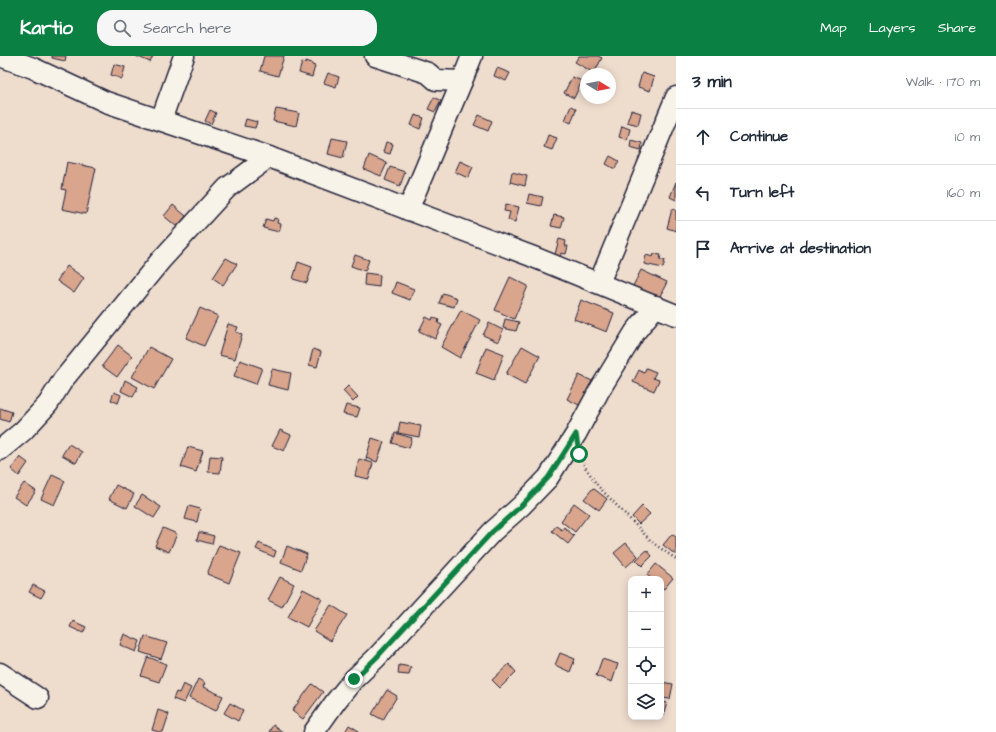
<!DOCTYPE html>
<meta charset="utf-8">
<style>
body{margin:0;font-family:"Architects Daughter",sans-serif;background:#f6f6f7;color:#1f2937}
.controls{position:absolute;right:12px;bottom:12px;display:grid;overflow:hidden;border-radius:8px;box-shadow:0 2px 10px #0003}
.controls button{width:36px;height:36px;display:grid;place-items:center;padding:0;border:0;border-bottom:1px solid #e0e1e3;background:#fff;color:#1f2937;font:20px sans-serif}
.compass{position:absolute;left:580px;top:12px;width:36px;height:36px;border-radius:50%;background:#fff;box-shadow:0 2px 10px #0003;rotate:100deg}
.stop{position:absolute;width:12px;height:12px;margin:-9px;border:3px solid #0b8043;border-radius:50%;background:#fff}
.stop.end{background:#0b8043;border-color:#fff;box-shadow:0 1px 4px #0008}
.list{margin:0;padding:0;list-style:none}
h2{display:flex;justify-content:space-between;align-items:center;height:52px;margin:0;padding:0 16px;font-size:17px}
h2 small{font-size:13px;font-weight:400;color:#747a83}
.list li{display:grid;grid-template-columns:26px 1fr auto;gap:12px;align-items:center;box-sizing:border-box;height:56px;padding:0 16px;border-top:1px solid #e0e1e3}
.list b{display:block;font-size:15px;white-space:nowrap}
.list em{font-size:13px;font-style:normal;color:#747a83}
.icon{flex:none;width:22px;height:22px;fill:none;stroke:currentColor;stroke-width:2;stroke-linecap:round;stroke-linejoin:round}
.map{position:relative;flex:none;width:676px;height:676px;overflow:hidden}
header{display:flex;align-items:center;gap:24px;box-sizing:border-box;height:56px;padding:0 20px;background:#0b8043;color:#fff}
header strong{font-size:19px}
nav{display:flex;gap:22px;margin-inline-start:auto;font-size:14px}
.search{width:280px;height:36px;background:#f6f6f7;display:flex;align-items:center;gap:10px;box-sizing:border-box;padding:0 14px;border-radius:16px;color:#747a83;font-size:15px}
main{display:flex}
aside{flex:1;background:#fff}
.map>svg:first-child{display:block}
</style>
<header>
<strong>Kartio</strong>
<div class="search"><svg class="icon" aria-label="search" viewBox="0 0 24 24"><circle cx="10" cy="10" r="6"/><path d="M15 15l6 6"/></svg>Search here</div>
<nav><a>Map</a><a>Layers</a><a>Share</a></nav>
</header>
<main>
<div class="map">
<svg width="676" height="676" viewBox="0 0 676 676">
<rect width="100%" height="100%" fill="#eedccd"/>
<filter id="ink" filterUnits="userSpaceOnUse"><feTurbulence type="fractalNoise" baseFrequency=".025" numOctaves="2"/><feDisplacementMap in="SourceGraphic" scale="8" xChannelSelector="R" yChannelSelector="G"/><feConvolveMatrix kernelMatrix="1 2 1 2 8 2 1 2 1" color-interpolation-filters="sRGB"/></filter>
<g filter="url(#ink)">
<!-- building -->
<g fill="#d9a58d" stroke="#22223b">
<polygon points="52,0 66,0 65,5 52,2"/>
<polygon points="136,0 153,0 150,6"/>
<polygon points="264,0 284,0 278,20 260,15"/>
<polygon points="579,0 598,0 602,2 594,17 575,6"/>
<polygon points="306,5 312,7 312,9 315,10 312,21 299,17 302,6 306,7"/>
<polygon points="114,8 125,11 122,23 111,19"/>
<polygon points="497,12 510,17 506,25 494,20"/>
<polygon points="328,17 339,21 336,31 324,27"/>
<polygon points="642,17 654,21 650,35 638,31"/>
<polygon points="572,21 582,25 574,42 564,37"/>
<polygon points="434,41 441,45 435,56 428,53"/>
<polygon points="571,50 576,53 571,67 565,64"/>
<polygon points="276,53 299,57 296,70 273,65"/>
<polygon points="210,54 216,57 211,68 205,65"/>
<polygon points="631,54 641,57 638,69 627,66"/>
<polygon points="415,59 424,62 420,73 411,69"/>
<polygon points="479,59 492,65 488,75 474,69"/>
<polygon points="246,63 257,66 255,72 244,70"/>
<polygon points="622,70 630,73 627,84 619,81"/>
<polygon points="548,79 557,82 552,94 544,91"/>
<polygon points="332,82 347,85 343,102 328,98"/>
<polygon points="631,84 642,87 641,94 630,91"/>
<polygon points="386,86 393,88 390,98 383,96"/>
<polygon points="369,99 387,107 381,120 364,113"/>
<polygon points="610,100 619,105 615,113 606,108"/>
<polygon points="460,105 473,111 468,122 455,116"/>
<polygon points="67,106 96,112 86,158 62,153 66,134 62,133"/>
<polygon points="390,111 405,116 400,130 385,124"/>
<polygon points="512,116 527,120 525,130 510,126"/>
<polygon points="676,126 676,144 670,141"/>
<polygon points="529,138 543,141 541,150 527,147"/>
<polygon points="506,148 519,151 515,166 508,164 510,156 504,155"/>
<polygon points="173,149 186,160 177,171 164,160"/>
<polygon points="672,153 676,154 676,175 667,172"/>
<polygon points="554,159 564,161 561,172 551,170"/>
<polygon points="274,162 278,163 277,167 281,168 279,176 263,172 266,163 273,165"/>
<polygon points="559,183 566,185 565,190 568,190 566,198 561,197 560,203 554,202"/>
<polygon points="654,198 661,199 660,204 665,204 663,212 644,208 646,199 653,201"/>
<polygon points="355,199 369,204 365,215 351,210"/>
<polygon points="226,202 237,208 223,229 213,222"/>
<polygon points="298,206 312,211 307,227 293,223"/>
<polygon points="67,210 84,222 74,237 57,225"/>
<polygon points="641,214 667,226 657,246 631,234"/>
<polygon points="365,217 380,219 379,231 364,229"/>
<polygon points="510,221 528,230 514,263 495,254"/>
<polygon points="396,226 414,233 410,244 392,237"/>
<polygon points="443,237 457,242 454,251 439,247"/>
<polygon points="581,244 614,257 607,276 574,263"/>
<polygon points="200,252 218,260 204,290 186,282"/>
<polygon points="461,254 480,264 460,302 441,291"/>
<polygon points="426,261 432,264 433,261 439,264 438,267 442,269 435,283 419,275"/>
<polygon points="505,263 519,266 516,275 503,272"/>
<polygon points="489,267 503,274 498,286 483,279"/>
<polygon points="228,268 238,271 236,276 242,278 235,303 219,299"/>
<polygon points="118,289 132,300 117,321 102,310"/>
<polygon points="522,290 540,300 525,328 506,318"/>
<polygon points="149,291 171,303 154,333 132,321"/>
<polygon points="486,291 504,298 494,324 476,317"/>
<polygon points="313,293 321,296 317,311 309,309"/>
<polygon points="240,304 262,312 256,328 234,320"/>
<polygon points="646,312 656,316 653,322 659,324 654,335 633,326 639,314 644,317"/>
<polygon points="272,313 291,317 288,334 268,329"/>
<polygon points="579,319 599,328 587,353 567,343"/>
<polygon points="125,324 138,331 133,341 121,335"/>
<polygon points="348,330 358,341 353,346 343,335"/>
<polygon points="114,336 121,339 118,347 111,344"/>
<polygon points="346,349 360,352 357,361 343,358"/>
<polygon points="0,352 12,356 9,366 0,363"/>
<polygon points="400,366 421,370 419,381 398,377"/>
<polygon points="280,374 291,379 284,395 272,390"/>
<polygon points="395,377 412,382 409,392 392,387"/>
<polygon points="372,382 384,386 377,406 366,402"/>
<polygon points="69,388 82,396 76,407 62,399"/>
<polygon points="188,391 203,395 196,416 181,411"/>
<polygon points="210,400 222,401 220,417 208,416"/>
<polygon points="20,401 28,407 19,420 11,413"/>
<polygon points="359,403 373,407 369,423 355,420"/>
<polygon points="52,419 65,425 54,449 41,443"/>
<polygon points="24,427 36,435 26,449 14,441"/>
<polygon points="116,429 134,438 127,452 109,443"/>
<polygon points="593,432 607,443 599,454 584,443"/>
<polygon points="142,439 161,451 154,462 135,450"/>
<polygon points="574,447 589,458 575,476 561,465"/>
<polygon points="189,450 200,453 197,466 185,463"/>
<polygon points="642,450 650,458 639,468 632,461"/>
<polygon points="556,470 562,474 564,471 574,480 568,488 552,475"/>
<polygon points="163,472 177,478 169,496 155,490"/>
<polygon points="199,476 214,480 212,488 197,484"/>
<polygon points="672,478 676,481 676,499 663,489"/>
<polygon points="259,487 276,495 274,501 256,493"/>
<polygon points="626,487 638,500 626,511 614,497"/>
<polygon points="219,489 241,497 229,527 207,518"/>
<polygon points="287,490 307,498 301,514 281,506"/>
<polygon points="647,494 652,500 642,510 636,504"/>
<polygon points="656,508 673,522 664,533 661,531 661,523 652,523 647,519"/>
<polygon points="280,521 294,528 282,551 268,544"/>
<polygon points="33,529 45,535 41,542 29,536"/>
<polygon points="303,533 322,543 307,571 288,561"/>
<polygon points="331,549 347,559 330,585 314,575"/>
<polygon points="73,565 86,571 83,577 70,571"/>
<polygon points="124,578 140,585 136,596 120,589"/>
<polygon points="145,580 167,587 161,603 140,596"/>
<polygon points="560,597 575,603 570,616 555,609"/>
<polygon points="148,601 166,608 159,626 141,620"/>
<polygon points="602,603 618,608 612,626 596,620"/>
<polygon points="509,608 516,616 500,632 492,624"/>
<polygon points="399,609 411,611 409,619 398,618"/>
<polygon points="198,623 205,627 203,631 223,640 216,655 189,642"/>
<polygon points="661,626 673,628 670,643 661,642"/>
<polygon points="183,628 191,632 184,647 173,643 176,636 179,637"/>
<polygon points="312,628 323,636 303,663 292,655"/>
<polygon points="387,634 397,640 383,664 372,658"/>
<polygon points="661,645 667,647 663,660 661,659"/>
<polygon points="230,647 243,654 238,665 224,657"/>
<polygon points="158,654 169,658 163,676 159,676 152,674"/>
<polygon points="273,669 283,676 269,676"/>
<polygon points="349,669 359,675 358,676 345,676"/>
</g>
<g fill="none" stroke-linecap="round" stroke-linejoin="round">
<!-- minor casing -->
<g stroke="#22223b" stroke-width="23">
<g id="minor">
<polyline points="0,0 33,12 106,46 269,101 531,200 676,259"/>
<polyline points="375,0 428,17 436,24 462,25"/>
<polyline points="161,64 184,0"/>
<polyline points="408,154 462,25 472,0"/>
<polyline points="599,227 676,41"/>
<polyline points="0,394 23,375 48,348 63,324 161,204 227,132 269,101"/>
<polyline points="0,617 38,642"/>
<polyline points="314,676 336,645 354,623 376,602 492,476 521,450 548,422 576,378 599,335 635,276 656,250"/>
</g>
</g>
<!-- path -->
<polyline stroke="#22223b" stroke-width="2.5" stroke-dasharray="1 3" stroke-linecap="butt" points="580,401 585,411 598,430 653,487 676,503"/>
<!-- minor -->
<use href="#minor" stroke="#f7f3e8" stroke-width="20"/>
</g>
</g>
<g fill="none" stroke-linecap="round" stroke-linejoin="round" filter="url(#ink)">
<!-- route -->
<polyline stroke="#0b8043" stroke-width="5" points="354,623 376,602 492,476 521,450 548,422 576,378 579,398"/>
</g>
</svg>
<div class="controls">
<button>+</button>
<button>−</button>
<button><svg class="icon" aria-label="locate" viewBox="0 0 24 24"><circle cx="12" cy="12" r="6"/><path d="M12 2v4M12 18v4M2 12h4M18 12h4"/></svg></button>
<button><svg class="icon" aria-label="layers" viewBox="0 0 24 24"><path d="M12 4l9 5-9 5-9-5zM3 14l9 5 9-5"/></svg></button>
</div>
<svg class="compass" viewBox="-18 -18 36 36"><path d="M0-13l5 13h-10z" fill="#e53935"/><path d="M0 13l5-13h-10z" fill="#747a83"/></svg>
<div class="stop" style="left:579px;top:398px"></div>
<div class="stop end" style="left:354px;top:623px"></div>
</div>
<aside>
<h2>3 min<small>Walk · 170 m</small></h2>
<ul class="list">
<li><svg class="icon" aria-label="ahead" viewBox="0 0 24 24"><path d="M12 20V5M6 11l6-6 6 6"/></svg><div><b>Continue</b></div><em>10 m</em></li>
<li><svg class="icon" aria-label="left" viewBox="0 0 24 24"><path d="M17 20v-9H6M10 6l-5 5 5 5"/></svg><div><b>Turn left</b></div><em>160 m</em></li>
<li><svg class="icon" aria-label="arrive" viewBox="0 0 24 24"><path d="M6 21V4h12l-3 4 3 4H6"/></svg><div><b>Arrive at destination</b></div></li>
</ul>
</aside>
</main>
